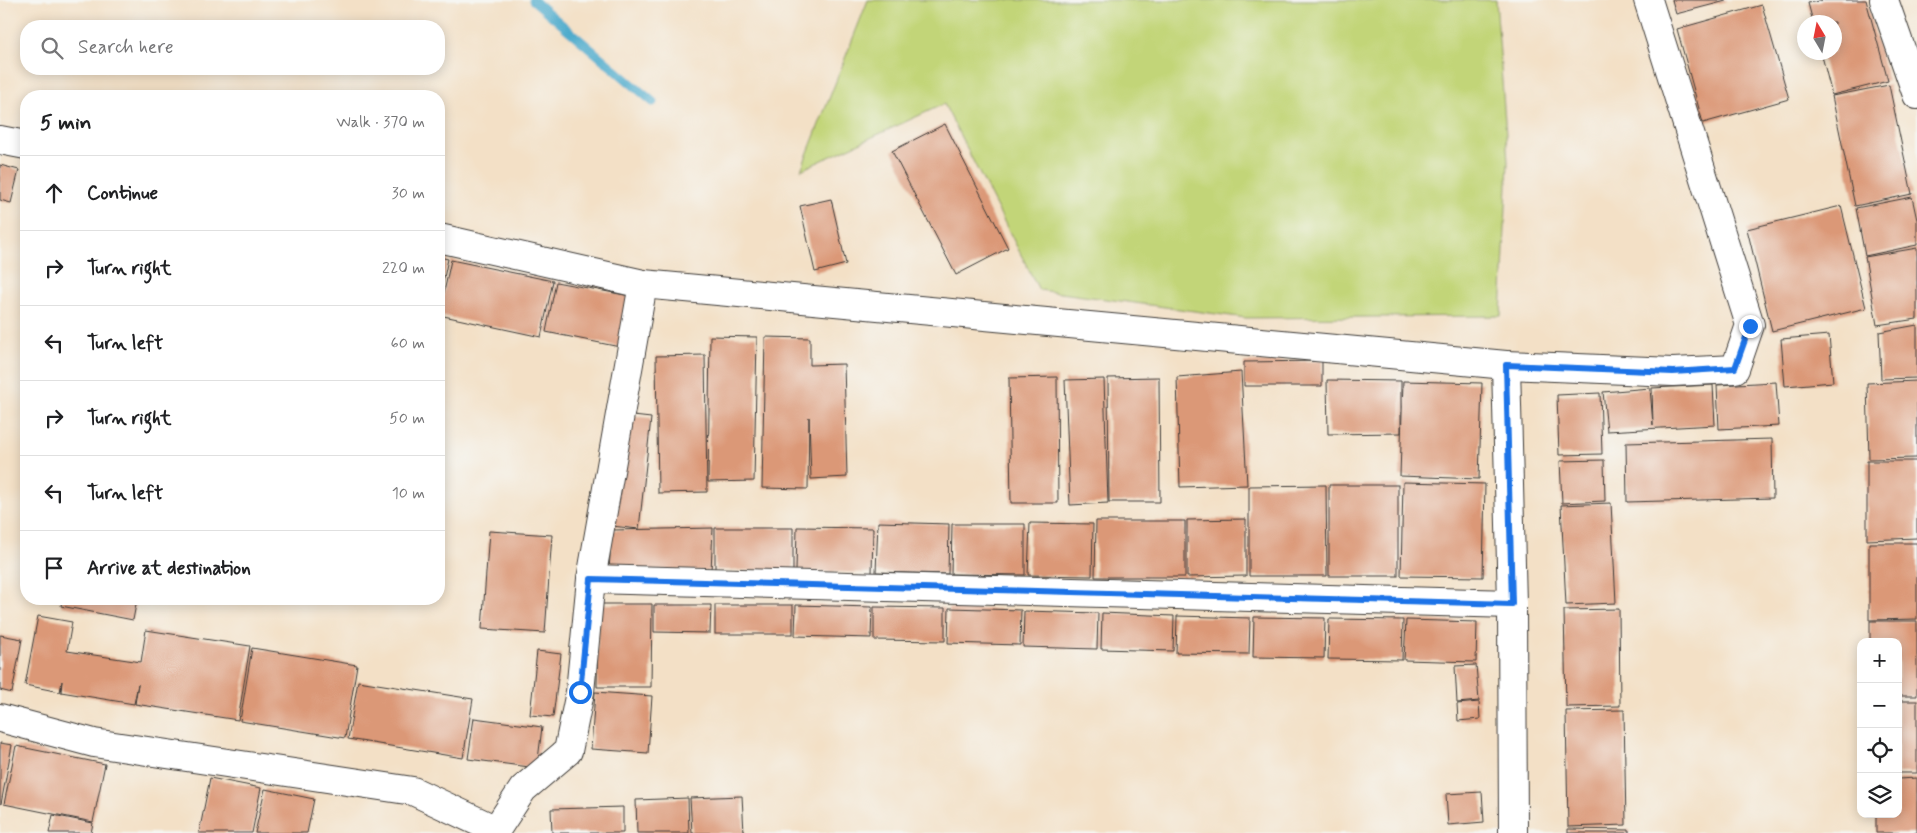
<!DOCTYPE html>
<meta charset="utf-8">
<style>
body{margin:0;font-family:Mynerve,sans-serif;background:#f6f6f6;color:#202124}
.controls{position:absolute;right:15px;bottom:15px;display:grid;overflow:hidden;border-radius:10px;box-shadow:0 2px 12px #0003}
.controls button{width:45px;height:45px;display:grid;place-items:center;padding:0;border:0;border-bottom:1px solid #e0e0e0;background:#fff;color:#202124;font:25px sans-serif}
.compass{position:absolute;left:1797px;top:15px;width:45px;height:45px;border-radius:50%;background:#fff;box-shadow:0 2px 12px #0003;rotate:350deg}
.stop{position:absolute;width:15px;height:15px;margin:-11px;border:4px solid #1a73e8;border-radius:50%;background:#fff}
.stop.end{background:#1a73e8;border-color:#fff;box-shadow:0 1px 5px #0008}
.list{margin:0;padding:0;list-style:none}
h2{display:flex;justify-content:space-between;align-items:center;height:65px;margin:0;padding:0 20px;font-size:21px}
h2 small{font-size:16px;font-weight:400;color:#757577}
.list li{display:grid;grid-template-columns:32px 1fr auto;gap:15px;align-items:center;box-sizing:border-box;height:75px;padding:0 20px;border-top:1px solid #e0e0e0}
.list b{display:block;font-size:19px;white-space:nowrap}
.list em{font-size:16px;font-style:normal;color:#757577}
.icon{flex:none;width:28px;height:28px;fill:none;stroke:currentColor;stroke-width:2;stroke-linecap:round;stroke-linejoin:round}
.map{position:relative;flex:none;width:1917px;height:833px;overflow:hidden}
.search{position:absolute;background:#fff;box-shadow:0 2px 12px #0003;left:20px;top:20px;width:425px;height:55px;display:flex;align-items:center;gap:12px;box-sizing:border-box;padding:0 18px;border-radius:20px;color:#757577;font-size:19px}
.panel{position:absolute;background:#fff;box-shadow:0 2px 12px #0003;left:20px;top:90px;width:425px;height:515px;border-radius:20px}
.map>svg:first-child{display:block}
</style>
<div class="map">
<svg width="1917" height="833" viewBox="0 0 1917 833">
<rect width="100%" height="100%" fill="#f6f6f2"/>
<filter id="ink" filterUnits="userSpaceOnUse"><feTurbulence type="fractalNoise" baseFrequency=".02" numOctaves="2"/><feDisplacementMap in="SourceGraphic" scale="10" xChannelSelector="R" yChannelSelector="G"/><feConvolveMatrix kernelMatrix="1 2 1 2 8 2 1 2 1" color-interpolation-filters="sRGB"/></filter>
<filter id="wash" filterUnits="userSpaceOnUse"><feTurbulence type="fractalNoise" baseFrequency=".0096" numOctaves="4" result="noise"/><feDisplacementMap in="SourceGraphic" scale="20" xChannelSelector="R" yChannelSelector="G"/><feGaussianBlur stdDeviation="1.12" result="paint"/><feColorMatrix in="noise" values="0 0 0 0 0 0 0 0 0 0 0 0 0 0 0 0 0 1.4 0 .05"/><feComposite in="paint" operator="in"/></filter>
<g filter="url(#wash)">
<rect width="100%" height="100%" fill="#f3e0c6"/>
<!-- green -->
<polygon fill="#c2d578" stroke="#6f784a" points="868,0 1496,0 1508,162 1501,316 1246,318 1039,290 944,104 801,170"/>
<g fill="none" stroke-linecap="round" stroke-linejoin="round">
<!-- stream -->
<polyline stroke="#4eabcc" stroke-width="9" points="533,0 653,102"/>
</g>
<g id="blocks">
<!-- building -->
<g fill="#db9877">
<polygon points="1672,0 1725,0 1726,1 1676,14"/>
<polygon points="1824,0 1866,0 1888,81 1832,95 1821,52 1834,52 1834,22 1813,22 1808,3"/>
<polygon points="1762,5 1789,99 1703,123 1677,29"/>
<polygon points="1889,85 1912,194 1855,206 1832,96"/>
<polygon points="945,124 1008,248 956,275 892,151"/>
<polygon points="0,165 19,170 11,203 0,200"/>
<polygon points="1912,197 1917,220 1917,245 1865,256 1856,208"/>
<polygon points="831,199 846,264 815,272 800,206"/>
<polygon points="1841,206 1866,308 1772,331 1747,229"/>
<polygon points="1917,248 1917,319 1877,325 1865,257"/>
<polygon points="439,257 448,259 440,296 439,296"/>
<polygon points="451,260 553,281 541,337 439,315"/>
<polygon points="556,282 630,296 620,347 546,332"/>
<polygon points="1917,325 1917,378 1881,379 1879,332"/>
<polygon points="1829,335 1833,382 1785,386 1781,339"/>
<polygon points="710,336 757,337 754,481 708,482"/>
<polygon points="765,337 810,338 810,365 844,364 847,477 811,479 809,417 808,489 762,488"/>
<polygon points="705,355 707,492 658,493 656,356"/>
<polygon points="1322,361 1322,386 1244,386 1244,362"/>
<polygon points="1241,372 1247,485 1180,487 1177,377"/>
<polygon points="1057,377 1058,503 1011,503 1009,378"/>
<polygon points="1159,377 1160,502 1109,502 1108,378"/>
<polygon points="1104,379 1108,503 1070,505 1065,380"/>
<polygon points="1327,380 1401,381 1401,433 1328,434"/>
<polygon points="1403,381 1482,383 1479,479 1400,476"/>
<polygon points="1917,381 1917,458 1869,459 1867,383"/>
<polygon points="1776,382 1779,426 1719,429 1717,385"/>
<polygon points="1713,385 1715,425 1607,431 1603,392 1650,388 1653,425 1652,388"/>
<polygon points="1600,393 1602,454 1559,455 1557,395"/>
<polygon points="624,415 651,418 639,529 611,526"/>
<polygon points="1772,439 1773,498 1627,502 1626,443"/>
<polygon points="1604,460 1605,501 1562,503 1560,461"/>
<polygon points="1867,461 1917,461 1917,538 1867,540"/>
<polygon points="1403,482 1485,484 1483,577 1401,576"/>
<polygon points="1326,485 1327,576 1249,576 1249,486"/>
<rect x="1329" y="485" width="69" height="91"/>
<polygon points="1611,503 1616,603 1566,605 1561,505"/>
<polygon points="1246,519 1246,576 1187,577 1187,520"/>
<polygon points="1096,521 1185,521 1185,577 1095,577"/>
<polygon points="878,522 949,524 948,574 876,572"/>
<polygon points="1030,523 1093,524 1092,576 1028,575"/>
<polygon points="952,524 1025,524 1025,575 951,574"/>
<polygon points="797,527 873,528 872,573 796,571"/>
<polygon points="713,528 711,571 609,569 612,530"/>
<polygon points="715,528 793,528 793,571 715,570"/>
<polygon points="489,531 552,535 545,633 482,629"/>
<polygon points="1869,543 1917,543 1917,619 1869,620"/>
<polygon points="62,599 137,599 133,620 61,606"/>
<polygon points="598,604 652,604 651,687 597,687"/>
<polygon points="654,605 711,605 710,633 654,632"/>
<rect x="715" y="605" width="78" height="29"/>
<polygon points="796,605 872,607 871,638 795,636"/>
<polygon points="874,607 945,608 945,641 874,640"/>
<polygon points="949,608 1021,610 1020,645 948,643"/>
<polygon points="1619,609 1620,706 1566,707 1564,610"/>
<polygon points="1024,611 1098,613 1097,649 1023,647"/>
<polygon points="1102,613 1174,616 1173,651 1101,649"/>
<polygon points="38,616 72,622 67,651 141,662 146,630 250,646 238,720 135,704 138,684 134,704 61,692 62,681 60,692 25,685"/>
<polygon points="1177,616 1250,618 1249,654 1176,653"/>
<polygon points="1254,617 1325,618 1324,658 1253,657"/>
<polygon points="1329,619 1403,620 1402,660 1328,659"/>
<polygon points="1406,620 1477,622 1476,662 1404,660"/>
<polygon points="1870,621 1917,621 1917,696 1898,696 1898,642 1870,642"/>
<polygon points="0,635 22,639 12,693 0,690"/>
<polygon points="252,648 357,665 345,738 240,721"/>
<polygon points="537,651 561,654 553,717 530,715"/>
<polygon points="1476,665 1479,701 1457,703 1455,666"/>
<polygon points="358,681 473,699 463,758 348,739"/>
<polygon points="595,692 652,696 648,753 591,749"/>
<rect x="1898" y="701" width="19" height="72"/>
<polygon points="1479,702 1480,719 1458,721 1457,704"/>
<polygon points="1624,710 1626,825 1568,827 1566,711"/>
<polygon points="474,718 542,727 537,768 468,759"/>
<polygon points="0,743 12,745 1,804 0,804"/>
<polygon points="16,746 105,764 93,822 4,804"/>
<polygon points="210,778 261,788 252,833 199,833"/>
<polygon points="1917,778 1917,833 1876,833 1876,814 1898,814 1898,779"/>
<polygon points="265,789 314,799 307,833 255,833"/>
<polygon points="1482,792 1484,822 1448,825 1446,794"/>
<polygon points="742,796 744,833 692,833 690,798"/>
<polygon points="688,798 689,833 637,833 636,800"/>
<polygon points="623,807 623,833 552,833 551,809"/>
<polygon points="53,815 93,823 91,833 49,833"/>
<polygon points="1568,829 1629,830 1629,833 1568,833"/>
</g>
</g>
</g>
<g filter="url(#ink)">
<use href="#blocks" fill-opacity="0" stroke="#3c3936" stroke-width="1"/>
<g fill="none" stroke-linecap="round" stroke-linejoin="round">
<!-- minor casing -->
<g stroke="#3c3936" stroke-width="30">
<g id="minor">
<polyline points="1884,0 1917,95"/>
<polyline points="0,140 26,145"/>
<polyline points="439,238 643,284 1506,365 1673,372 1735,369 1750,325 1648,0"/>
<polyline points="1506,365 1512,604 1513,833"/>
<polyline points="591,579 1512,604"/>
<polyline points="0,718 94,743 413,791 496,830 496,833"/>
<polyline points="496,830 523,789 568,751 580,692 591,579 643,284"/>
</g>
</g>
<!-- minor -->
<use href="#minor" stroke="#fff" stroke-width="28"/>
</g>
</g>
<g fill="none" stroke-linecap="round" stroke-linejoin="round" filter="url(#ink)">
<!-- route -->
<polyline stroke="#1a73e8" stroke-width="6" points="580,692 591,579 1512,604 1506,365 1673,372 1735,368 1750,326"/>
</g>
</svg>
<div class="controls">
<button>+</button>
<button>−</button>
<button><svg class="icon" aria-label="locate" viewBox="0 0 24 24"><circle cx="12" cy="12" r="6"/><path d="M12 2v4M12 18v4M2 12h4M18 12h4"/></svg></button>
<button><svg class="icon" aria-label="layers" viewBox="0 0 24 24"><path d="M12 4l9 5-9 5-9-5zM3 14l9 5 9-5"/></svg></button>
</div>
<svg class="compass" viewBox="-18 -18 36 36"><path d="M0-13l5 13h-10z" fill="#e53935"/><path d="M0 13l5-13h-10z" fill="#757577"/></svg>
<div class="stop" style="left:580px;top:692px"></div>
<div class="stop end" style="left:1750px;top:326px"></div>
<div class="search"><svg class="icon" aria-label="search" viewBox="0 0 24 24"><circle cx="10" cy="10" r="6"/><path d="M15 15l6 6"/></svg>Search here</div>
<section class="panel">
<h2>5 min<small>Walk · 370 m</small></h2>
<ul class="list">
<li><svg class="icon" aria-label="ahead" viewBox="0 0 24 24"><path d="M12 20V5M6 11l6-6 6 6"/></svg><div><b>Continue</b></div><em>30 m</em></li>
<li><svg class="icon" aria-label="right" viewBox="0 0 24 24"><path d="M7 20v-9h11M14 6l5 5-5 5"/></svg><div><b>Turn right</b></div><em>220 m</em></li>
<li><svg class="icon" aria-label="left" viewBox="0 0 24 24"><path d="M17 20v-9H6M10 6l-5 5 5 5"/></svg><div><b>Turn left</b></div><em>60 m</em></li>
<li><svg class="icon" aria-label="right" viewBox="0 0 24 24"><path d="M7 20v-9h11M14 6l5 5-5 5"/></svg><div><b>Turn right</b></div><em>50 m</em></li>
<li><svg class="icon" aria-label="left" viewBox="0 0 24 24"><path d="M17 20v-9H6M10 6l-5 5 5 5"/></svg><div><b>Turn left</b></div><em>10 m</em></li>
<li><svg class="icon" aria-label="arrive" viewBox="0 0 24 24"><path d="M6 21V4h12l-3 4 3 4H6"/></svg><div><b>Arrive at destination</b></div></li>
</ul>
</section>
</div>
